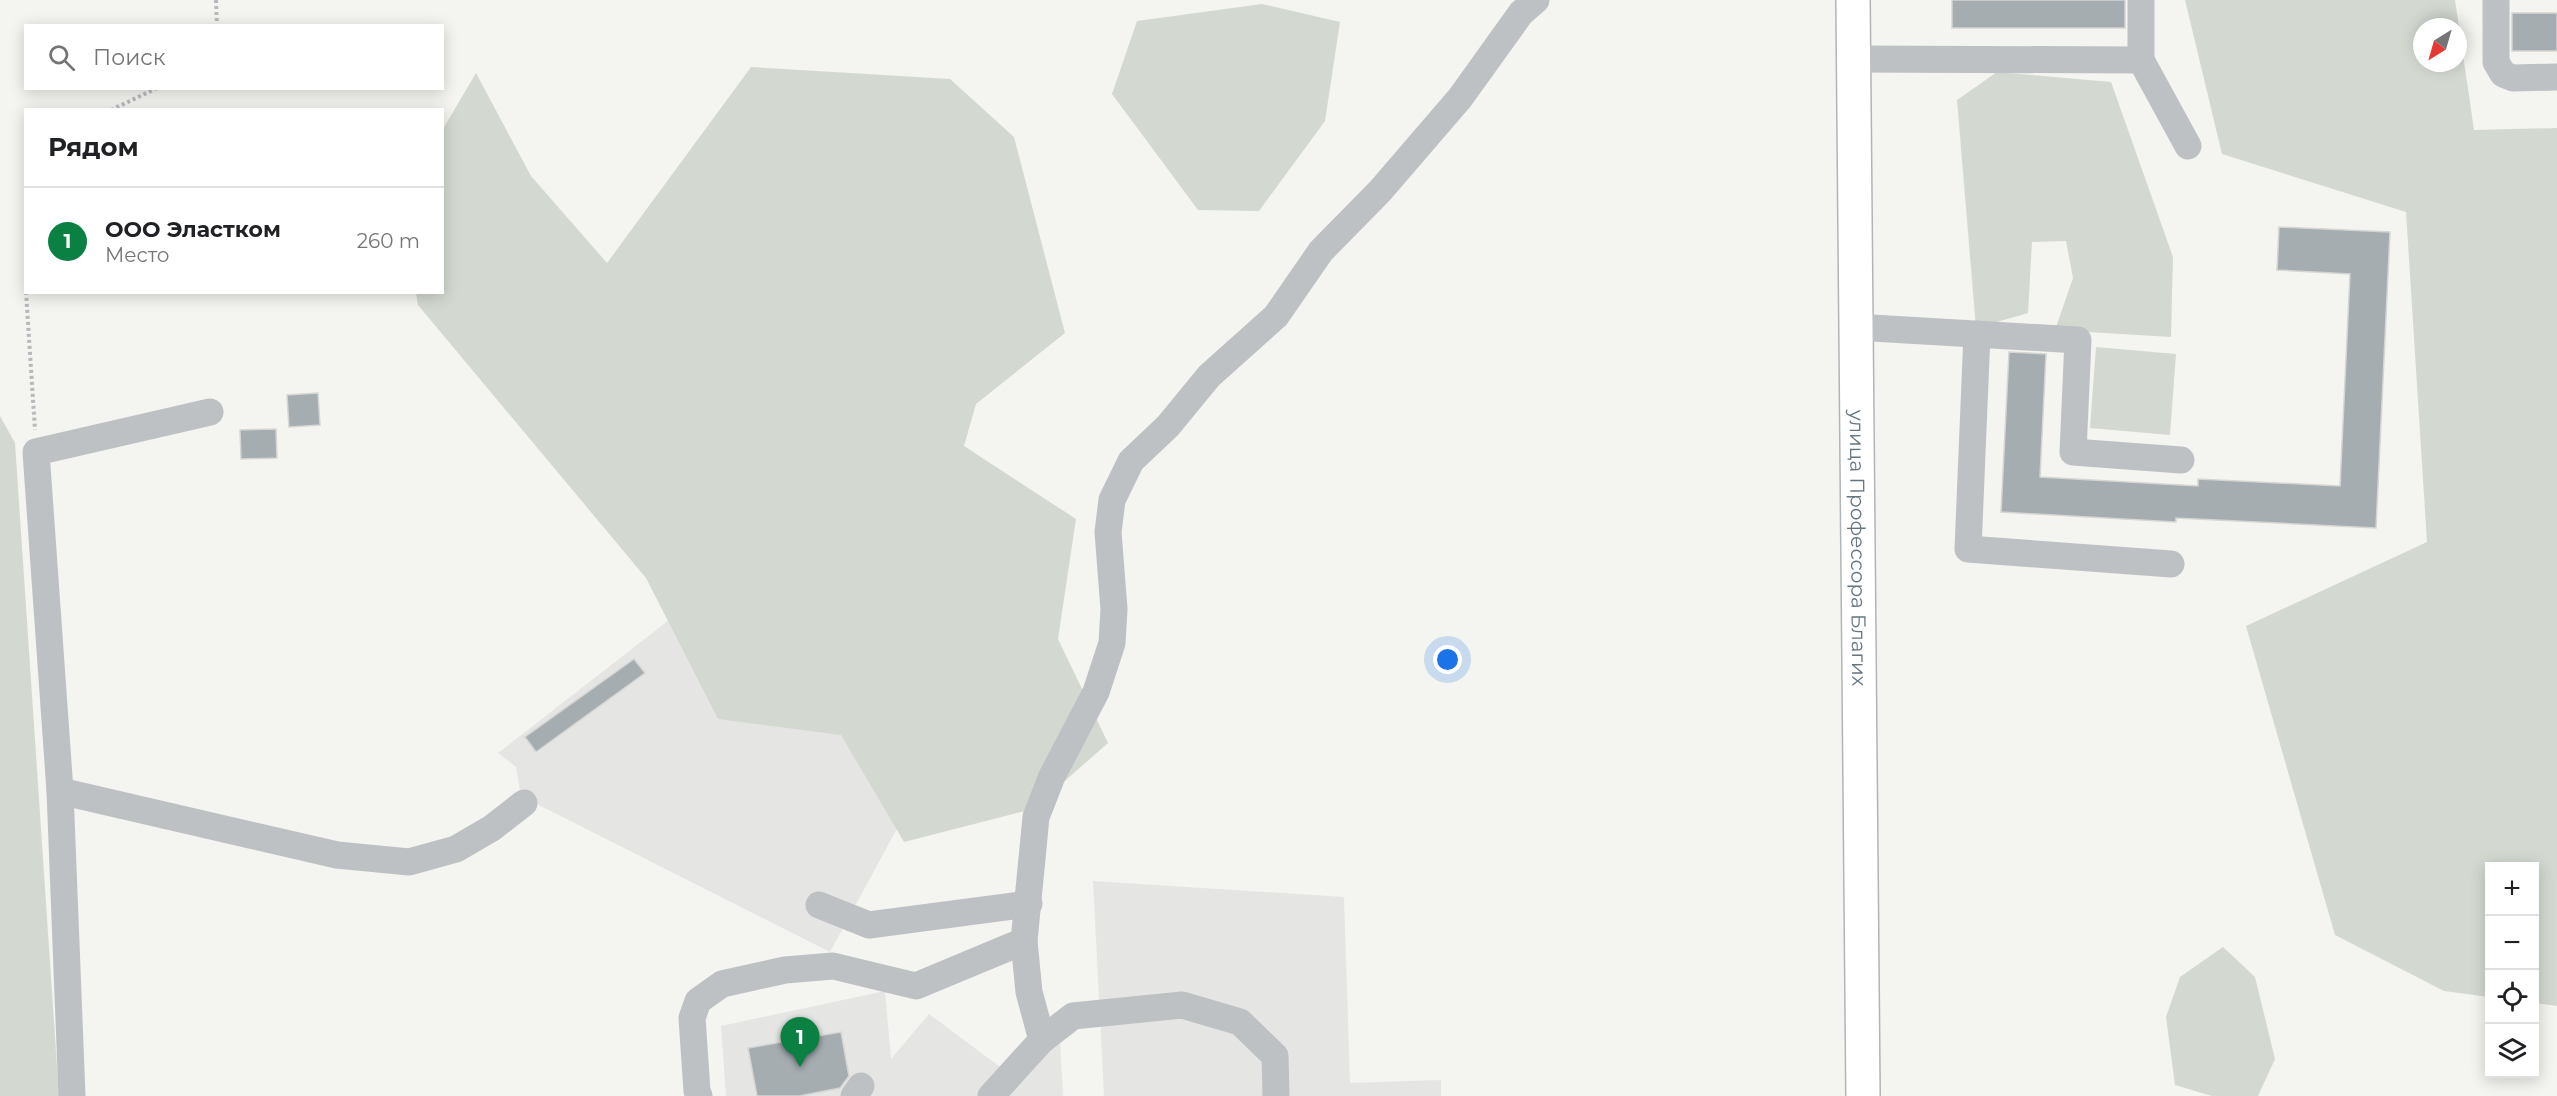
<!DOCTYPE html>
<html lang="ru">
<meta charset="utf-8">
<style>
body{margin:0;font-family:Montserrat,sans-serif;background:#f2f2f2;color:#202124}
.controls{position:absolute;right:18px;bottom:18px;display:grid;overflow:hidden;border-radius:0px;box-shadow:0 3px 15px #0003}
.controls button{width:54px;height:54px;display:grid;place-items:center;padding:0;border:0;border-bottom:2px solid #e0e0e0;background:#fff;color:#202124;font:30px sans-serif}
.compass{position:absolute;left:2413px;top:18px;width:54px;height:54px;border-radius:50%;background:#fff;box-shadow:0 3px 15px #0003;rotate:217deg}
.you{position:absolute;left:1448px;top:660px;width:21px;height:21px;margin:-15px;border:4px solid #fff;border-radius:50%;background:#1a73e8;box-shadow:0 0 0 9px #1a73e833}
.badge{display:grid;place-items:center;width:39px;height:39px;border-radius:50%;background:#0b8043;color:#fff;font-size:20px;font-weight:700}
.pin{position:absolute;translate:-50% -50px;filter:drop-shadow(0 2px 3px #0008)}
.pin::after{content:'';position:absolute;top:32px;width:21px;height:18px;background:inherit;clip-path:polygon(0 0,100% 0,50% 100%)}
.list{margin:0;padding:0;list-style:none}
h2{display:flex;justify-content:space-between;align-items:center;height:78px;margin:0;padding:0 24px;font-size:26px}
h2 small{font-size:20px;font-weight:400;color:#757577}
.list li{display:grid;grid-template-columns:39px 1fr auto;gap:18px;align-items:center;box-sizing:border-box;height:108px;padding:0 24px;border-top:2px solid #e0e0e0}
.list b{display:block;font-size:22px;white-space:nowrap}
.list p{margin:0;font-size:20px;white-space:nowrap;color:#757577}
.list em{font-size:20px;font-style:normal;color:#757577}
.icon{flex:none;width:33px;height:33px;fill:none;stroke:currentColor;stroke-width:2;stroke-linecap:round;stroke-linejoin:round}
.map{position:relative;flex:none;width:2557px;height:1096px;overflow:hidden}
.search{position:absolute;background:#fff;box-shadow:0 3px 15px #0003;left:24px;top:24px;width:420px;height:66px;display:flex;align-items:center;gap:15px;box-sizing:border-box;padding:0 21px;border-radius:0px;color:#757577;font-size:22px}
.panel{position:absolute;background:#fff;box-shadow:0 3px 15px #0003;left:24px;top:108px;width:420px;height:186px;border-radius:0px}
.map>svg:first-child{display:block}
</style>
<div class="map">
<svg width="2557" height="1096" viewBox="0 0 2557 1096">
<rect width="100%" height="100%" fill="#f4f4f0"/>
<!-- built -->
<g fill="#e5e6e4">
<polygon points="714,585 918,790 830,952 521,796 516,767 498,753"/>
<polygon points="1093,881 1344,897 1350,1083 1441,1080 1441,1096 1104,1096"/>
<polygon points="885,991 891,1059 929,1014 1003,1069 977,1096 726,1096 721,1026"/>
<polygon points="1060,1040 1063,1096 1007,1096"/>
</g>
<!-- green -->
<g fill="#d3d9d0" fill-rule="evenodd">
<path d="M2185,0H2455L2474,130L2557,128V1006L2535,1003L2534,866H2490L2489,997L2444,991L2335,935L2246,626L2427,542L2406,212L2222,154ZM2422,27H2458V63H2422Z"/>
<polygon points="1262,4 1340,22 1325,121 1259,211 1198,210 1112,94 1137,21"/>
<polygon points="751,67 950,79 1014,137 1065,333 976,404 964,446 1076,519 1058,639 1108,743 1033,809 904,842 841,735 718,719 646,578 418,305 416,293 442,292 443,129 476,73 531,176 607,263"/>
<polygon points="1997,72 2111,82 2173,257 2171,337 2055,330 2073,278 2066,241 2032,242 2028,313 1976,328 1957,100"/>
<polygon points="2096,347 2176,354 2170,435 2090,428"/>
<polygon points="0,416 15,443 59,1096 0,1096"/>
<polygon points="2223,947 2255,977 2275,1059 2258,1096 2212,1096 2175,1085 2166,1017 2180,977"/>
</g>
<!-- building -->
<g fill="#a5adb1" stroke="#d5d5d3" stroke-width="1.5">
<rect x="1952" y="0" width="173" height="28"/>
<rect x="2512" y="13" width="45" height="38"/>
<polygon points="2279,227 2390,232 2376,528 2176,518 2176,522 2001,512 2009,352 2046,354 2040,477 2198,486 2198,479 2340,486 2350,274 2277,270"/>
<polygon points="318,393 320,425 289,427 287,395"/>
<polygon points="276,429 277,458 241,459 240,430"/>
<polygon points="634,659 645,673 536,752 525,737"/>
<polygon points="841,1032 849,1076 840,1088 799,1096 757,1096 748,1048"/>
</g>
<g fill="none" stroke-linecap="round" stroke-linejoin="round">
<!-- major casing -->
<g stroke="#b1b5b8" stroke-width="36">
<g id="major">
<path id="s1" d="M1853,0L1863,1096"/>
</g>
</g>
<!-- path -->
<g stroke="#b7babc" stroke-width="4" stroke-dasharray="3 3" stroke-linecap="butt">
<polyline points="216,0 217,26"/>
<polyline points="111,110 157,88"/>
<polyline points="26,292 35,430"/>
</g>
<!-- minor -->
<g stroke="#bdc1c4" stroke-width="27">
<polyline points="2496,0 2496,62 2503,74 2513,78 2557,77"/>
<polyline points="1853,59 2141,60 2188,146"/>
<polyline points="2141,60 2141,0"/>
<polyline points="1855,327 2078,340 2073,452 2181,460"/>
<polyline points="1977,334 1968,549 2171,564"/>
<polyline points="60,791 337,855 409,862 456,849 492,828 524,803"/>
<polyline points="819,905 869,925 1029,904"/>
<polyline points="1042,1040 1029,992 1024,941 1036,817 1052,776 1096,692 1112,643 1114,609 1108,532 1112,500 1131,461 1168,426 1209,376 1276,316 1321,251 1380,191 1460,98 1521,13 1536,0"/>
<polyline points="72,1096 60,791 36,452 210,412"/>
<polyline points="699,1096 697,1091 692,1018 698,1001 722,984 785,970 833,966 916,986 1024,941"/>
<polyline points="854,1096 861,1086"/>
<polyline points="991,1096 1042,1040 1073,1016 1182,1005 1240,1022 1275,1056 1276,1096"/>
</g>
<!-- major -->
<use href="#major" stroke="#fff" stroke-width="33"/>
</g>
<g text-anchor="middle" stroke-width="6" stroke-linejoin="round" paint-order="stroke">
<!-- street labels -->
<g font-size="20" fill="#657580" stroke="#fff">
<text dy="7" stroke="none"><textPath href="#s1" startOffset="548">улица Профессора Благих</textPath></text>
</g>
</g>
</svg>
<div class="controls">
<button>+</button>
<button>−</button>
<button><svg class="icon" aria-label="locate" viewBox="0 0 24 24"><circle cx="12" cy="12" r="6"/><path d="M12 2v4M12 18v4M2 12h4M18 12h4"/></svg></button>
<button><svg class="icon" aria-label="layers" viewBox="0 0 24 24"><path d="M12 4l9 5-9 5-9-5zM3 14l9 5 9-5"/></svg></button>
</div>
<svg class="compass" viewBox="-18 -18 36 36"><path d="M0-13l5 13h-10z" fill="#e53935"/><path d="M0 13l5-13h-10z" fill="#757577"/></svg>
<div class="you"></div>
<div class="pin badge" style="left:800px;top:1067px">1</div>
<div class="search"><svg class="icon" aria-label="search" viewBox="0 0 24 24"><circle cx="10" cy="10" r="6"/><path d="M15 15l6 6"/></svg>Поиск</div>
<section class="panel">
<h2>Рядом<small></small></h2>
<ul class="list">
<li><span class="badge">1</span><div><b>ООО Эластком</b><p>Место</p></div><em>260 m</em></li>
</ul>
</section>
</div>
